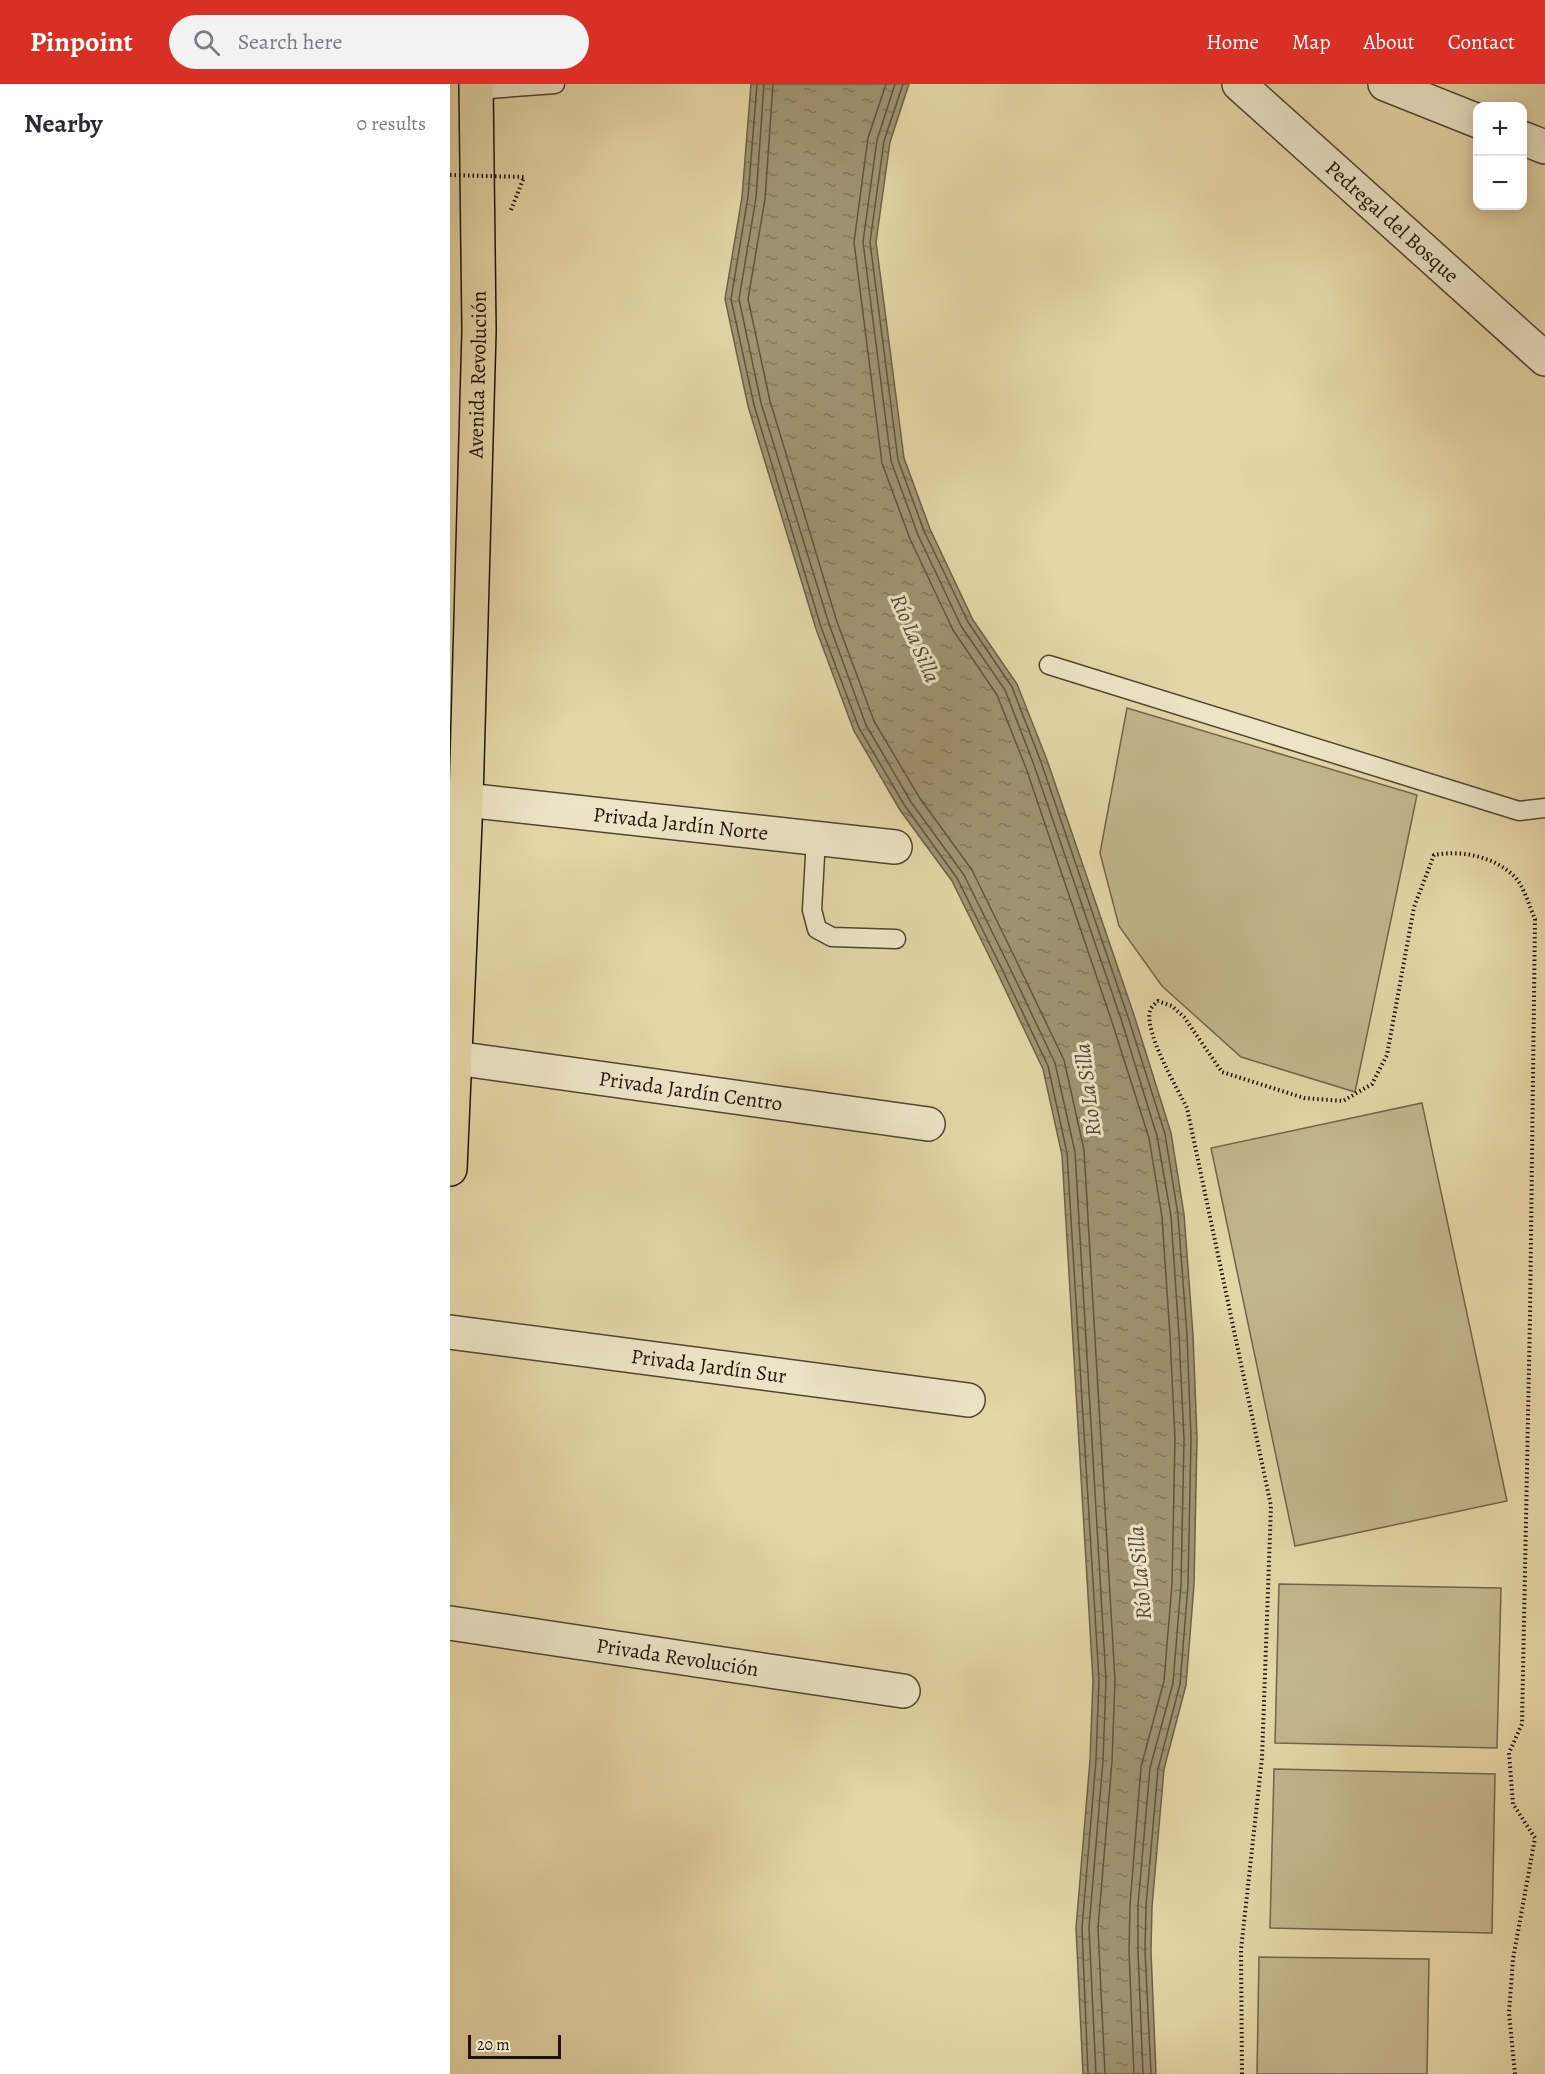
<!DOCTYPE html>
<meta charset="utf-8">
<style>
body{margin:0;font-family:Alegreya,serif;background:#f2f2f3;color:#2b2b33}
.controls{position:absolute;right:18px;top:18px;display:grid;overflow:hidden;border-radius:12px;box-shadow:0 3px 15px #0003}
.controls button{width:54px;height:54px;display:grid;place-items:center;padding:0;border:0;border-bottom:2px solid #e1e1e2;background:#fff;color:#2b2b33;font:30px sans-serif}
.scale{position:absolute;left:18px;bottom:15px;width:93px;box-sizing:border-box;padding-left:6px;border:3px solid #1f130b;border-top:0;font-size:16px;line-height:21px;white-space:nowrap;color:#1f130b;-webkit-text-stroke:4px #ede4c6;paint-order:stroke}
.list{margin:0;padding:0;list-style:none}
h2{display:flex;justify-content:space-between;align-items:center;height:78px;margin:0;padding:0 24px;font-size:26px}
h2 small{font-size:20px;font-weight:400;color:#7c7c81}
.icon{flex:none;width:33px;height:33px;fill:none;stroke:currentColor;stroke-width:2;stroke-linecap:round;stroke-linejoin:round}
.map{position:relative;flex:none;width:1095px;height:1990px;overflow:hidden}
header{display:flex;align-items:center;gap:36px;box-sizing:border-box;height:84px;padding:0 30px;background:#d93025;color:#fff}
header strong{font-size:28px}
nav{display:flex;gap:33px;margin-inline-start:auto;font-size:21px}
.search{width:420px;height:54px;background:#f2f2f3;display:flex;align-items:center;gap:15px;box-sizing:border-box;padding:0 21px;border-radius:33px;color:#7c7c81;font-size:22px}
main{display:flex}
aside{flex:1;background:#fff}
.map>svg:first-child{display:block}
</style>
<header>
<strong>Pinpoint</strong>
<div class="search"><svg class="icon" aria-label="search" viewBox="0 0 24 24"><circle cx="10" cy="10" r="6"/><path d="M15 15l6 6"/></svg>Search here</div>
<nav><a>Home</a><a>Map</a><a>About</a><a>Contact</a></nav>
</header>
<main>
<aside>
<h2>Nearby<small>0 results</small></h2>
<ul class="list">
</ul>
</aside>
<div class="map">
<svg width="1095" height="1990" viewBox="0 0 1095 1990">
<defs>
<pattern id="water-ripples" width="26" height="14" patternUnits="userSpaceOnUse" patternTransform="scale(1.5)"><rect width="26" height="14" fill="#a19472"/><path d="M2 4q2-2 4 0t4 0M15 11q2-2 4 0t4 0" fill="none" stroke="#83785c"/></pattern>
</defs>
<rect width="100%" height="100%" fill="#e4d6a7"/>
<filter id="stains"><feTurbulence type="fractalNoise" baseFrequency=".00333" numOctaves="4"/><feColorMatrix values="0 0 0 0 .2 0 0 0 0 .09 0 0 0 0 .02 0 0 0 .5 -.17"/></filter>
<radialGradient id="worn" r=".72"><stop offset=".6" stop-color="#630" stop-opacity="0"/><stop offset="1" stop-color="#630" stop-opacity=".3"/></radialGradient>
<!-- park -->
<g fill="#c3b58c" stroke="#71644c" stroke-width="1.5">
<polygon points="677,624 967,711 905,1008 791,973 712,902 669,842 650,769"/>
<polygon points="972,1019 1057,1417 845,1462 761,1064"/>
<polygon points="829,1500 1051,1504 1047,1664 825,1659"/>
<polygon points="824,1685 1045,1690 1042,1849 820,1844"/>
<polygon points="809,1873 979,1875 977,1990 807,1990"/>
</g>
<!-- water -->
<polygon fill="url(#water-ripples)" stroke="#6d6049" stroke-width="1.5" points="301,0 459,0 440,58 426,158 454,374 480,445 523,536 567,600 597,676 684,931 721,1049 734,1130 743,1251 747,1354 744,1501 736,1601 714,1685 702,1823 701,1867 706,1990 633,1990 626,1844 640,1676 643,1596 612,1071 593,985 546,886 502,797 450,726 404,647 366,545 298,322 275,215 292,113"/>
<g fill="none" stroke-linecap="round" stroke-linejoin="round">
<!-- shore -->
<g stroke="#60543e" stroke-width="1.5">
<polyline points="307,0 298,113 281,215 304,321 371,543 409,644 455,722 507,794 551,883 598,982 617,1069 649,1596 646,1676 632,1844 638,1990"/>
<polyline points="314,0 306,114 289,215 311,319 379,540 416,641 461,718 514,791 558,880 605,979 625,1068 656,1596 653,1677 639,1844 646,1990"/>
<polyline points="323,0 315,115 298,215 320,317 387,538 424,637 469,713 522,786 566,876 614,976 634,1066 665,1596 662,1677 648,1844 655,1990"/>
<polyline points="436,0 418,54 404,158 432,379 460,455 503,546 547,611 576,684 662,938 699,1054 712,1133 720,1252 725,1355 722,1500 714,1597 691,1683 680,1821 679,1867 684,1990"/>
<polyline points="445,0 427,56 413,158 441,377 468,451 511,542 555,606 584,681 671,935 707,1052 721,1132 729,1252 734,1355 731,1501 723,1599 700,1684 688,1821 688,1867 693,1990"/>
<polyline points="453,0 434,57 420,158 448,376 474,447 518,538 562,603 591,678 678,933 715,1050 728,1131 737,1251 741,1354 738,1501 730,1600 708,1685 696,1822 695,1867 701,1990"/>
</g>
<!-- service casing -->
<g stroke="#504432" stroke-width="21">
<g id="service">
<polyline points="26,6 105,0"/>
<polyline points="599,581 1069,727 1095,724"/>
<polyline points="366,754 362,826 367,845 382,853 446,855"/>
</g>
</g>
<!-- minor casing -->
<g stroke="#504432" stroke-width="36">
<g id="minor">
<path id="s1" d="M789,0L1095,275"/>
<polyline points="935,0 1028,37"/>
<polyline points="1072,54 1095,63"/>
<path id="s2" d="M16,716L445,763"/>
<path id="s3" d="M5,974L478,1040"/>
<path id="s4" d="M0,1248L518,1316"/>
<path id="s5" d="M0,1539L453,1607"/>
</g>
</g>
<!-- primary casing -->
<g stroke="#1f130b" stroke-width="36">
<g id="primary">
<path id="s6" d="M0,1085L16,716L29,247L26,0"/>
</g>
</g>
<!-- path -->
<g stroke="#1f130b" stroke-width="4" stroke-dasharray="1.5 3" stroke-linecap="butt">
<polyline points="61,126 74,93"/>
<path d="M792,1990L791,1866L812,1674L821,1422L737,1024C727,1004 694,948 700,927C701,923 705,920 708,917L722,922L734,933L772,988L854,1014L893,1017L922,1000L937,971L964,823L984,771C1011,766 1043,772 1064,792C1074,802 1079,822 1085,835L1080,1231L1072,1640L1059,1669L1063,1720L1085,1754L1063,1875L1059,1929L1065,1990"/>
</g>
<!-- service -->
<use href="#service" stroke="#ede4c6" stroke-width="18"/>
<!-- minor -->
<use href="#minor" stroke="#ede4c6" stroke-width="33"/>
<!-- primary -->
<use href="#primary" stroke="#e4d6a7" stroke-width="33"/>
<!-- path-bridge -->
<polyline stroke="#1f130b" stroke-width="4" stroke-dasharray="1.5 3" stroke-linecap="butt" points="0,91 74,93"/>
</g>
<g text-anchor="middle" stroke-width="6" stroke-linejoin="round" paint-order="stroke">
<!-- street labels -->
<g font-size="21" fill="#1f130b" stroke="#ede4c6">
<text dy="7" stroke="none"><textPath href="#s1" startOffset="206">Pedregal del Bosque</textPath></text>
<text dy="7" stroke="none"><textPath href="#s6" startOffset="795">Avenida Revolución</textPath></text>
<text dy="7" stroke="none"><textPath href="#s2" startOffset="216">Privada Jardín Norte</textPath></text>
<text dy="7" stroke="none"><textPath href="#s3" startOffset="238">Privada Jardín Centro</textPath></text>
<text dy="7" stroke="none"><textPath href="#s4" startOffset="261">Privada Jardín Sur</textPath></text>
<text dy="7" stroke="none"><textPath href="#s5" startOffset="230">Privada Revolución</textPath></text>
</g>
<!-- water labels -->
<g font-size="22" font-style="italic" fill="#534734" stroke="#ede4c6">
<text transform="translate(466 554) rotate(67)" y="8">Río La Silla</text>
<text transform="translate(637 1006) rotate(-97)" y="8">Río La Silla</text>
<text transform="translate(689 1489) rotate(-95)" y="8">Río La Silla</text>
</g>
</g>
<rect width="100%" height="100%" filter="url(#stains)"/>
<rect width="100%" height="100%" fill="url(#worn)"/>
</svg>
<div class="controls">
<button>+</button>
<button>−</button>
</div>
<div class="scale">20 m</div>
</div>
</main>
